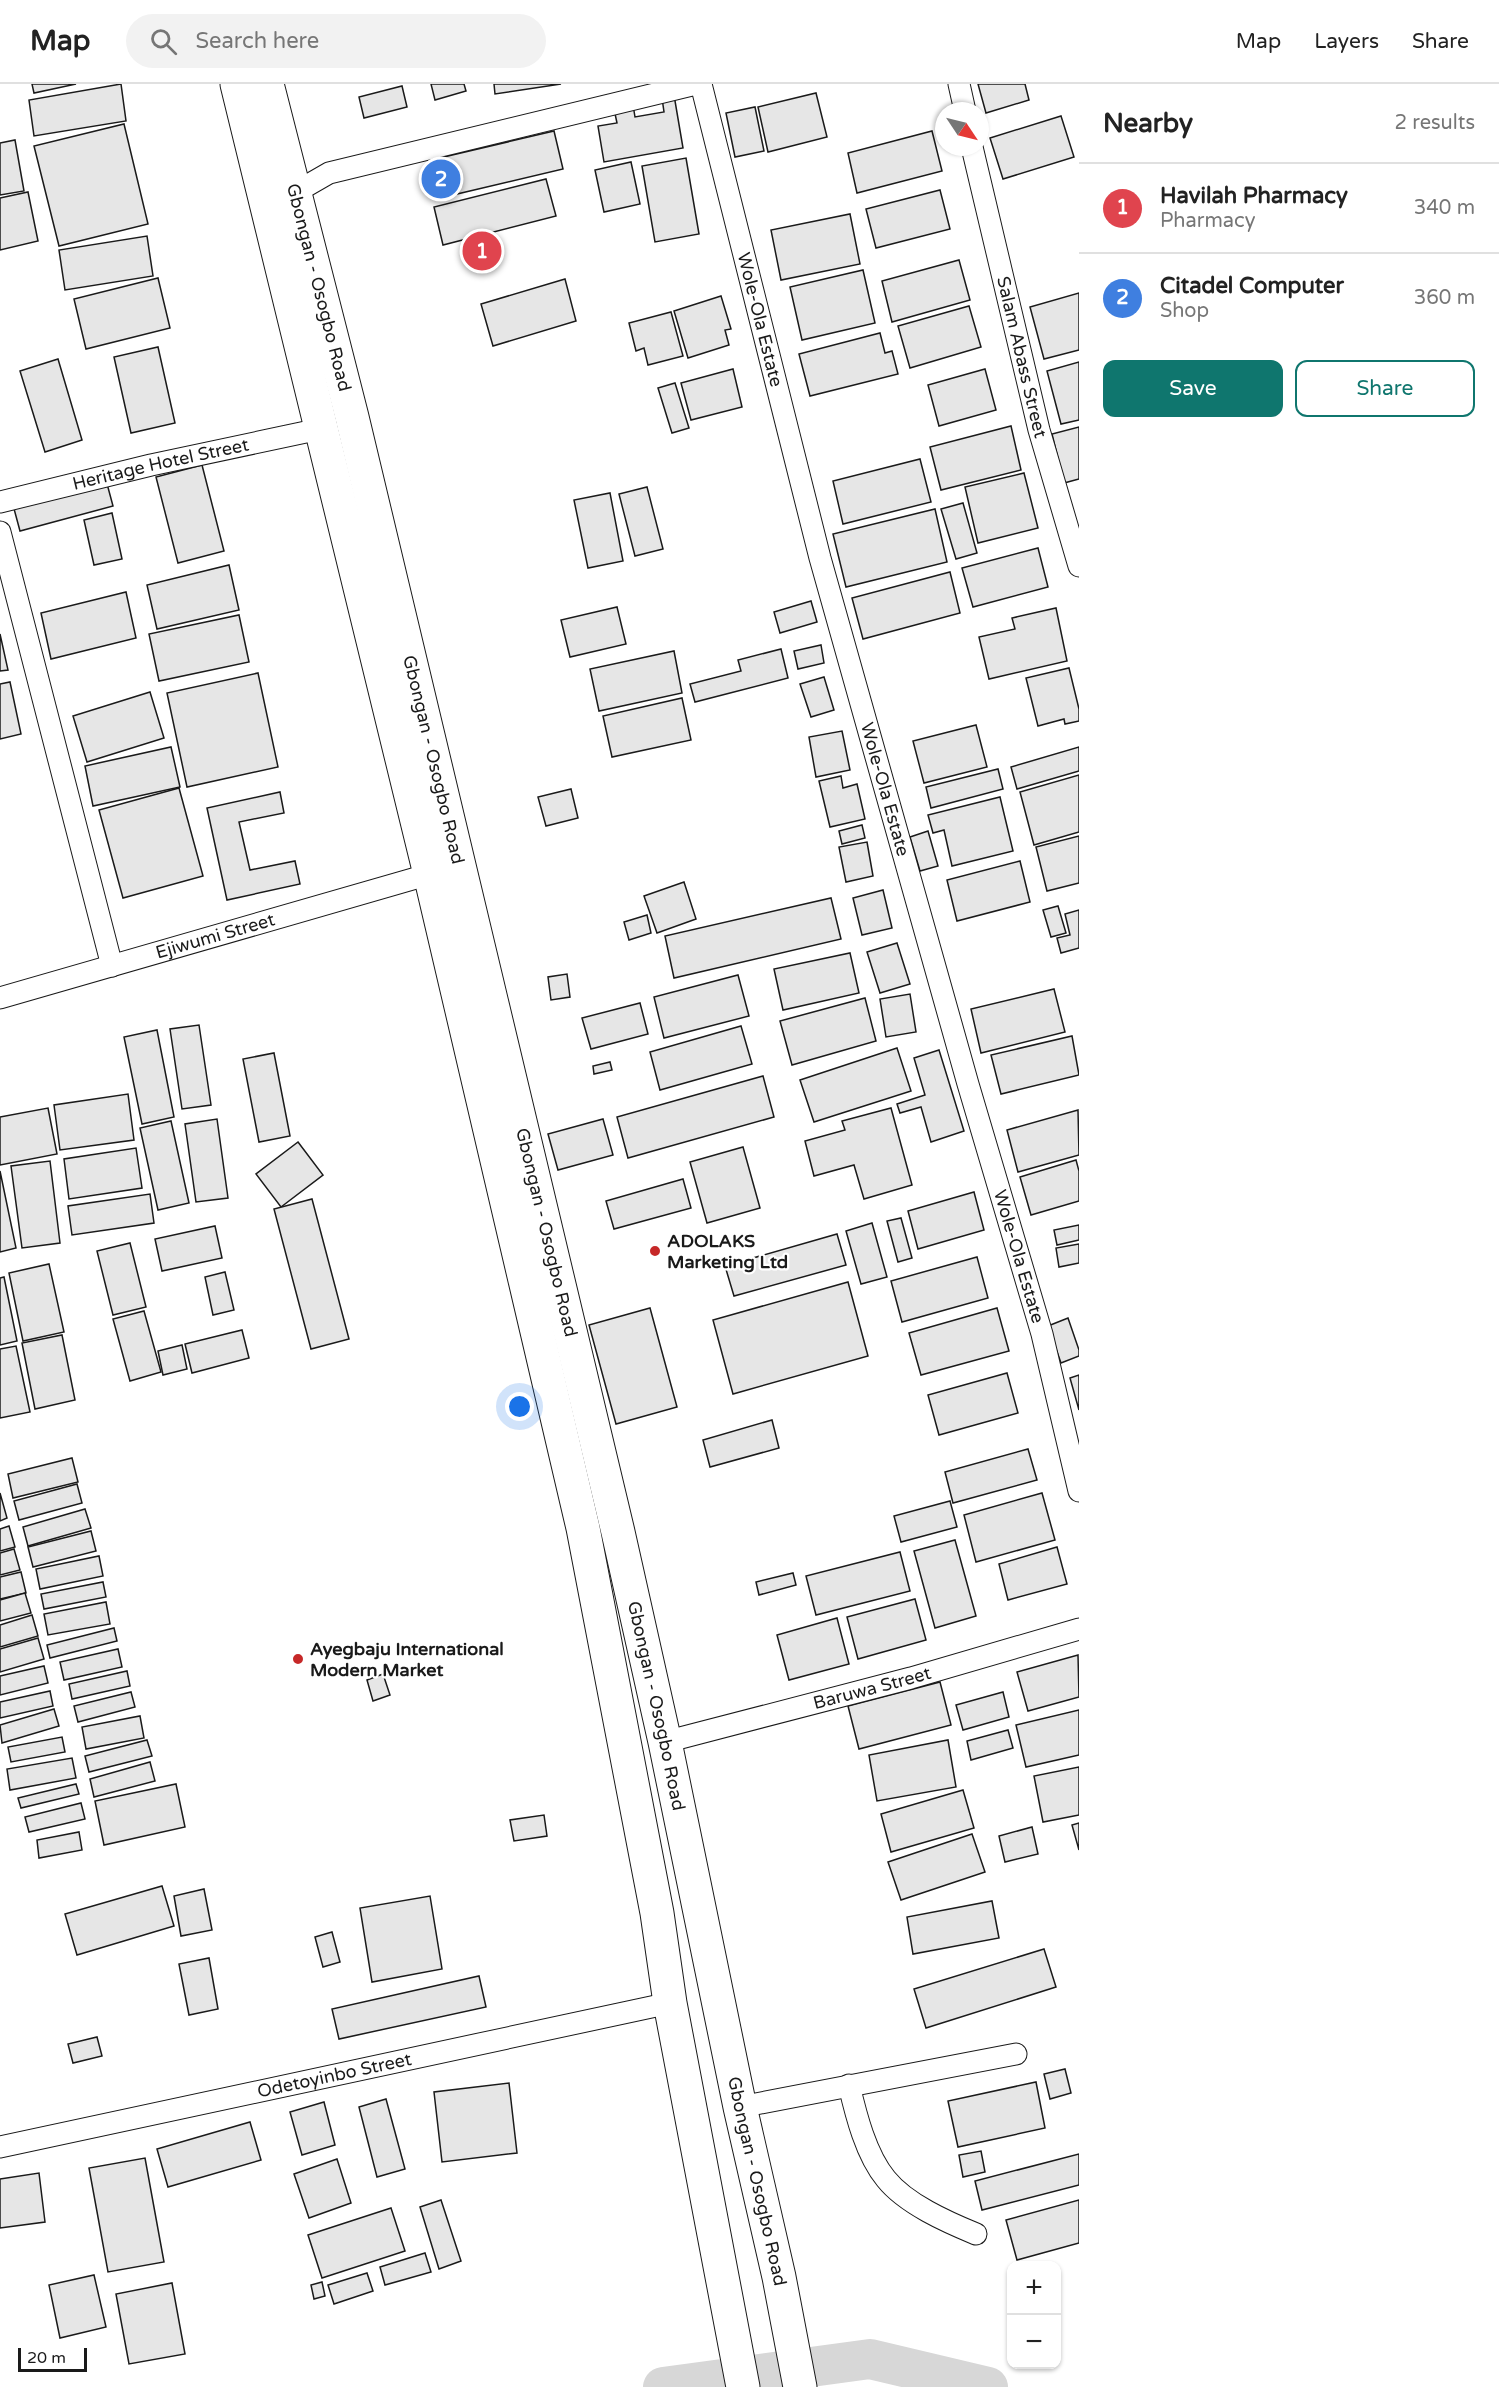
<!DOCTYPE html>
<meta charset="utf-8">
<style>
body{margin:0;font-family:"Varela Round",sans-serif;background:#f2f2f2;color:#222}
.controls{position:absolute;right:18px;bottom:18px;display:grid;overflow:hidden;border-radius:12px;box-shadow:0 2px 4px #0004}
.controls button{width:54px;height:54px;display:grid;place-items:center;padding:0;border:0;border-bottom:2px solid #e0e0e0;background:#fff;color:#222;font:30px sans-serif}
.compass{position:absolute;left:935px;top:18px;width:54px;height:54px;border-radius:50%;background:#fff;box-shadow:0 2px 4px #0004;rotate:125deg}
.scale{position:absolute;left:18px;bottom:15px;width:69px;box-sizing:border-box;padding-left:6px;border:3px solid #1a1a1a;border-top:0;font-size:16px;line-height:21px;white-space:nowrap;color:#1a1a1a;-webkit-text-stroke:4px #fff;paint-order:stroke}
.you{position:absolute;left:520px;top:1323px;width:21px;height:21px;margin:-15px;border:4px solid #fff;border-radius:50%;background:#1a73e8;box-shadow:0 0 0 9px #1a73e833}
.badge{display:grid;place-items:center;width:39px;height:39px;border-radius:50%;background:#0f766e;color:#fff;font-size:20px;font-weight:700}
.pin{position:absolute;translate:-50% -50%;border:3px solid #fff;box-shadow:0 2px 6px #0006}
.list{margin:0;padding:0;list-style:none}
h2{display:flex;justify-content:space-between;align-items:center;height:78px;margin:0;padding:0 24px;font-size:26px}
h2 small{font-size:20px;font-weight:400;color:#767676}
.list li{display:grid;grid-template-columns:39px 1fr auto;gap:18px;align-items:center;box-sizing:border-box;height:90px;padding:0 24px;border-top:2px solid #e0e0e0}
.list b{display:block;font-size:22px;white-space:nowrap}
.list p{margin:0;font-size:20px;white-space:nowrap;color:#767676}
.list em{font-size:20px;font-style:normal;color:#767676}
.actions{display:flex;gap:12px;padding:18px 24px}
.actions a{flex:1;padding:14px 0;border:2px solid #0f766e;border-radius:12px;text-align:center;font-size:21px;color:#0f766e}
.actions .main{background:#0f766e;color:#fff}
.icon{flex:none;width:33px;height:33px;fill:none;stroke:currentColor;stroke-width:2;stroke-linecap:round;stroke-linejoin:round}
.map{position:relative;flex:none;width:1079px;height:2303px;overflow:hidden}
header{display:flex;align-items:center;gap:36px;box-sizing:border-box;height:84px;padding:0 30px;background:#fff;border-bottom:2px solid #e0e0e0}
header strong{font-size:28px}
nav{display:flex;gap:33px;margin-inline-start:auto;font-size:21px}
.search{width:420px;height:54px;background:#f2f2f2;display:flex;align-items:center;gap:15px;box-sizing:border-box;padding:0 21px;border-radius:33px;color:#767676;font-size:22px}
main{display:flex}
aside{flex:1;background:#fff}
.map>svg:first-child{display:block}
</style>
<header>
<strong>Map</strong>
<div class="search"><svg class="icon" aria-label="search" viewBox="0 0 24 24"><circle cx="10" cy="10" r="6"/><path d="M15 15l6 6"/></svg>Search here</div>
<nav><a>Map</a><a>Layers</a><a>Share</a></nav>
</header>
<main>
<div class="map">
<svg width="1079" height="2303" viewBox="0 0 1079 2303">
<rect width="100%" height="100%" fill="#fff"/>
<g fill="none" stroke-linecap="round" stroke-linejoin="round">
<!-- river -->
<polyline stroke="#d7d7d7" stroke-width="40" points="663,2303 870,2275 988,2303"/>
</g>
<!-- building -->
<g fill="#e6e6e6" stroke="#1a1a1a" stroke-width="1.5">
<polygon points="32,0 76,0 34,9"/>
<polygon points="121,0 126,37 34,52 29,16"/>
<polygon points="431,0 464,0 466,7 435,16"/>
<polygon points="494,0 561,0 495,10"/>
<polygon points="978,0 1025,0 1029,16 986,29"/>
<polygon points="402,2 407,23 364,34 359,13"/>
<polygon points="816,9 827,53 768,68 758,23"/>
<polygon points="674,11 683,64 604,78 598,42 617,39 614,25 633,21 635,33 664,28 662,14"/>
<polygon points="755,23 764,67 735,73 726,29"/>
<polygon points="1061,32 1074,73 1003,95 990,54"/>
<polygon points="124,40 148,140 59,162 34,62"/>
<polygon points="554,47 563,85 440,114 431,76"/>
<polygon points="932,47 942,87 857,109 848,69"/>
<polygon points="15,56 24,107 0,111 0,59"/>
<polygon points="686,74 699,150 655,158 642,82"/>
<polygon points="631,78 640,120 604,128 595,86"/>
<polygon points="546,95 556,132 443,161 434,123"/>
<polygon points="940,106 950,145 876,164 866,125"/>
<polygon points="28,108 38,157 0,166 0,114"/>
<polygon points="850,130 860,180 781,196 771,146"/>
<polygon points="147,152 153,192 65,206 59,166"/>
<polygon points="959,176 970,216 892,238 882,197"/>
<polygon points="863,186 875,239 802,256 790,203"/>
<polygon points="158,194 170,244 86,265 74,215"/>
<polygon points="565,195 576,237 493,262 481,220"/>
<polygon points="1079,209 1079,266 1044,275 1030,223"/>
<polygon points="721,212 731,245 725,246 729,261 688,274 674,227"/>
<polygon points="969,222 981,263 910,284 898,242"/>
<polygon points="671,228 683,272 648,281 644,264 636,267 629,239"/>
<polygon points="880,249 885,269 892,267 898,290 810,312 799,270"/>
<polygon points="158,263 175,339 131,349 114,273"/>
<polygon points="58,275 82,356 45,368 20,287"/>
<polygon points="1079,278 1079,336 1061,340 1047,287"/>
<polygon points="733,285 742,323 691,336 681,299"/>
<polygon points="985,285 996,326 939,342 928,301"/>
<polygon points="675,299 689,344 672,349 658,304"/>
<polygon points="1011,342 1021,386 941,406 930,363"/>
<polygon points="1079,343 1079,395 1064,399 1052,350"/>
<polygon points="920,375 931,418 843,440 833,397"/>
<polygon points="202,381 224,467 178,479 156,393"/>
<polygon points="1024,389 1038,444 978,459 965,403"/>
<polygon points="106,396 113,422 20,447 13,421"/>
<polygon points="647,403 663,465 635,472 619,410"/>
<polygon points="610,409 623,477 588,484 574,416"/>
<polygon points="963,419 977,469 956,475 941,425"/>
<polygon points="935,425 947,478 846,503 833,450"/>
<polygon points="112,429 122,475 94,481 84,436"/>
<polygon points="1038,464 1048,503 973,523 962,484"/>
<polygon points="229,481 239,526 157,545 147,501"/>
<polygon points="950,488 960,529 863,555 852,514"/>
<polygon points="126,508 136,554 51,575 41,529"/>
<polygon points="811,517 817,538 780,549 774,528"/>
<polygon points="617,523 626,560 570,573 561,536"/>
<polygon points="1056,524 1067,577 989,595 979,553 1015,545 1012,534"/>
<polygon points="239,531 249,578 159,597 149,550"/>
<polygon points="0,550 8,586 0,587"/>
<polygon points="821,561 824,579 798,585 794,567"/>
<polygon points="781,565 788,594 695,618 690,600 741,587 738,576"/>
<polygon points="674,567 682,609 599,627 590,585"/>
<polygon points="1069,584 1079,625 1079,637 1065,640 1064,635 1038,642 1026,594"/>
<polygon points="258,589 278,683 187,703 167,609"/>
<polygon points="824,593 834,626 811,633 800,600"/>
<polygon points="10,598 21,650 0,655 0,600"/>
<polygon points="150,608 164,654 87,678 73,632"/>
<polygon points="682,614 691,656 612,673 603,632"/>
<polygon points="976,641 987,683 924,699 913,657"/>
<polygon points="842,647 850,686 816,693 809,653"/>
<polygon points="171,663 180,703 93,722 85,682"/>
<polygon points="1079,663 1079,687 1017,705 1011,683"/>
<polygon points="998,685 1003,705 931,724 926,703"/>
<polygon points="1079,691 1079,748 1034,761 1020,708"/>
<polygon points="841,692 843,704 857,700 865,735 830,743 819,697"/>
<polygon points="179,704 203,792 123,814 99,726"/>
<polygon points="571,705 578,734 546,742 538,713"/>
<polygon points="280,708 284,729 239,738 250,786 295,777 300,800 227,816 207,724"/>
<polygon points="1000,713 1013,767 952,782 944,746 933,749 928,731"/>
<polygon points="862,741 865,754 842,760 839,747"/>
<polygon points="928,747 938,782 920,787 910,753"/>
<polygon points="1079,752 1079,799 1047,807 1036,763"/>
<polygon points="867,758 873,792 846,798 839,763"/>
<polygon points="1020,777 1030,818 957,837 947,796"/>
<polygon points="684,798 696,835 657,849 644,812"/>
<polygon points="883,806 892,844 862,851 853,814"/>
<polygon points="831,814 841,855 674,894 665,852"/>
<polygon points="1058,822 1066,849 1051,853 1043,826"/>
<polygon points="1079,826 1079,864 1061,869 1057,854 1070,851 1065,830"/>
<polygon points="647,831 651,849 629,856 624,838"/>
<polygon points="897,859 910,900 880,909 867,868"/>
<polygon points="850,869 859,909 783,926 774,885"/>
<polygon points="567,890 570,913 551,916 548,893"/>
<polygon points="738,891 749,932 664,954 654,913"/>
<polygon points="1054,905 1065,948 981,969 971,925"/>
<polygon points="910,910 916,948 886,953 880,915"/>
<polygon points="865,914 876,957 792,981 780,937"/>
<polygon points="640,919 648,950 591,965 582,934"/>
<polygon points="199,941 211,1021 182,1025 170,945"/>
<polygon points="741,942 752,980 660,1006 650,968"/>
<polygon points="157,946 174,1033 142,1040 124,953"/>
<polygon points="1072,952 1079,991 1001,1010 991,971"/>
<polygon points="897,964 911,1007 814,1038 800,996"/>
<polygon points="939,966 964,1047 931,1058 921,1023 900,1029 897,1020 925,1011 914,974"/>
<polygon points="274,969 290,1052 259,1058 243,975"/>
<polygon points="610,978 612,986 594,990 593,982"/>
<polygon points="763,992 774,1033 628,1074 617,1033"/>
<polygon points="128,1010 134,1056 60,1066 54,1021"/>
<polygon points="48,1024 57,1070 0,1081 0,1033"/>
<polygon points="891,1024 912,1101 864,1115 854,1081 814,1092 805,1057 845,1046 842,1037"/>
<polygon points="1078,1026 1079,1071 1018,1088 1007,1046"/>
<polygon points="217,1035 228,1114 196,1118 185,1040"/>
<polygon points="603,1035 613,1071 558,1086 548,1050"/>
<polygon points="171,1037 189,1119 158,1126 140,1044"/>
<polygon points="298,1058 323,1091 281,1123 256,1090"/>
<polygon points="743,1063 760,1124 707,1139 690,1078"/>
<polygon points="136,1064 142,1104 69,1115 64,1075"/>
<polygon points="1076,1076 1079,1087 1079,1117 1031,1131 1020,1093"/>
<polygon points="50,1077 60,1159 22,1164 11,1082"/>
<polygon points="0,1087 16,1164 0,1168"/>
<polygon points="683,1095 691,1124 614,1145 606,1117"/>
<polygon points="974,1108 984,1146 918,1165 908,1127"/>
<polygon points="150,1110 154,1139 72,1151 68,1122"/>
<polygon points="312,1115 349,1255 311,1265 274,1125"/>
<polygon points="901,1134 912,1174 898,1178 887,1137"/>
<polygon points="872,1139 887,1193 861,1200 846,1147"/>
<polygon points="1079,1141 1079,1156 1057,1161 1054,1146"/>
<polygon points="215,1142 222,1174 162,1187 155,1155"/>
<polygon points="837,1150 846,1181 734,1212 725,1182"/>
<polygon points="130,1159 146,1223 113,1231 97,1167"/>
<polygon points="1079,1160 1079,1179 1059,1183 1056,1164"/>
<polygon points="977,1173 988,1214 902,1238 891,1197"/>
<polygon points="49,1180 64,1248 23,1257 9,1189"/>
<polygon points="225,1188 234,1226 213,1231 205,1193"/>
<polygon points="4,1193 17,1257 0,1261 0,1194"/>
<polygon points="848,1198 868,1272 733,1310 713,1236"/>
<polygon points="650,1224 677,1323 616,1340 589,1241"/>
<polygon points="997,1224 1009,1267 921,1291 909,1249"/>
<polygon points="144,1227 161,1288 130,1297 113,1235"/>
<polygon points="1068,1234 1079,1266 1079,1272 1061,1279 1048,1242"/>
<polygon points="242,1246 249,1274 192,1289 185,1260"/>
<polygon points="62,1251 75,1316 35,1325 22,1259"/>
<polygon points="182,1261 187,1285 163,1291 158,1267"/>
<polygon points="16,1262 30,1328 0,1334 0,1265"/>
<polygon points="1007,1289 1018,1329 939,1351 928,1311"/>
<polygon points="1079,1291 1079,1326 1070,1294"/>
<polygon points="772,1336 779,1364 710,1383 703,1356"/>
<polygon points="1028,1365 1037,1396 953,1419 945,1388"/>
<polygon points="72,1374 78,1398 13,1414 8,1390"/>
<polygon points="77,1400 82,1419 19,1436 14,1417"/>
<polygon points="0,1409 7,1434 0,1437"/>
<polygon points="1042,1409 1055,1456 976,1478 964,1431"/>
<polygon points="950,1417 957,1443 901,1458 894,1432"/>
<polygon points="85,1425 91,1444 28,1462 23,1443"/>
<polygon points="9,1442 15,1463 0,1467 0,1445"/>
<polygon points="91,1447 96,1467 33,1483 28,1463"/>
<polygon points="955,1456 976,1532 935,1544 914,1467"/>
<polygon points="1057,1463 1067,1500 1008,1516 999,1480"/>
<polygon points="14,1465 20,1486 0,1491 0,1469"/>
<polygon points="900,1468 910,1507 816,1531 806,1492"/>
<polygon points="99,1472 103,1492 40,1505 36,1485"/>
<polygon points="21,1488 26,1509 0,1515 0,1493"/>
<polygon points="793,1489 796,1501 759,1511 756,1498"/>
<polygon points="103,1498 106,1513 44,1525 41,1510"/>
<polygon points="25,1509 31,1529 0,1537 0,1516"/>
<polygon points="915,1515 926,1556 858,1575 847,1533"/>
<polygon points="106,1518 110,1540 48,1551 44,1530"/>
<polygon points="32,1531 38,1552 0,1563 0,1541"/>
<polygon points="837,1534 849,1580 789,1596 777,1551"/>
<polygon points="114,1544 117,1557 50,1574 47,1561"/>
<polygon points="38,1554 44,1575 0,1588 0,1565"/>
<polygon points="118,1565 122,1583 64,1596 60,1578"/>
<polygon points="1078,1571 1079,1613 1028,1627 1017,1588"/>
<polygon points="44,1582 48,1599 0,1611 0,1592"/>
<polygon points="127,1587 130,1602 72,1615 69,1600"/>
<polygon points="383,1590 390,1611 373,1617 367,1596"/>
<polygon points="940,1598 951,1641 859,1665 848,1622"/>
<polygon points="50,1607 53,1622 0,1634 0,1618"/>
<polygon points="131,1608 135,1623 78,1638 74,1622"/>
<polygon points="1003,1608 1009,1633 963,1646 956,1621"/>
<polygon points="54,1625 59,1642 2,1659 0,1641"/>
<polygon points="1079,1626 1079,1671 1026,1683 1016,1641"/>
<polygon points="140,1632 144,1654 86,1665 82,1643"/>
<polygon points="1008,1646 1013,1664 971,1676 967,1657"/>
<polygon points="62,1653 65,1668 11,1678 8,1663"/>
<polygon points="147,1656 152,1672 89,1688 85,1672"/>
<polygon points="948,1656 956,1703 877,1717 869,1671"/>
<polygon points="72,1674 76,1694 10,1706 7,1685"/>
<polygon points="150,1678 155,1697 94,1713 90,1695"/>
<polygon points="1079,1683 1079,1731 1043,1738 1034,1692"/>
<polygon points="76,1700 79,1710 21,1724 18,1714"/>
<polygon points="176,1700 185,1743 104,1761 95,1717"/>
<polygon points="963,1706 974,1744 891,1768 881,1730"/>
<polygon points="81,1719 85,1735 29,1748 25,1733"/>
<polygon points="544,1731 547,1752 514,1757 510,1736"/>
<polygon points="1079,1739 1079,1766 1072,1741"/>
<polygon points="1032,1743 1038,1770 1005,1778 999,1752"/>
<polygon points="79,1748 82,1766 39,1774 37,1756"/>
<polygon points="972,1750 985,1788 901,1816 888,1778"/>
<polygon points="162,1802 174,1842 77,1871 65,1830"/>
<polygon points="204,1805 212,1846 181,1852 174,1812"/>
<polygon points="430,1812 442,1885 372,1898 360,1824"/>
<polygon points="992,1817 999,1854 913,1870 907,1833"/>
<polygon points="332,1848 340,1878 323,1883 315,1853"/>
<polygon points="1044,1865 1056,1903 926,1944 914,1905"/>
<polygon points="209,1874 218,1925 189,1931 179,1880"/>
<polygon points="479,1892 486,1923 339,1955 332,1925"/>
<polygon points="97,1953 102,1972 73,1979 68,1960"/>
<polygon points="1065,1985 1071,2009 1050,2015 1044,1990"/>
<polygon points="1036,1998 1045,2044 958,2063 948,2017"/>
<polygon points="509,1999 517,2069 442,2078 434,2008"/>
<polygon points="386,2015 405,2085 377,2093 359,2023"/>
<polygon points="324,2018 335,2061 302,2071 290,2028"/>
<polygon points="250,2038 261,2076 168,2103 157,2065"/>
<polygon points="981,2067 985,2088 963,2093 959,2071"/>
<polygon points="1079,2070 1079,2101 982,2126 975,2097"/>
<polygon points="145,2074 164,2178 108,2188 89,2084"/>
<polygon points="337,2075 351,2119 309,2134 294,2090"/>
<polygon points="39,2089 45,2138 0,2144 0,2095"/>
<polygon points="441,2116 461,2177 439,2185 420,2123"/>
<polygon points="1079,2116 1079,2159 1017,2176 1006,2136"/>
<polygon points="391,2124 405,2167 322,2194 308,2151"/>
<polygon points="425,2169 431,2188 385,2201 380,2183"/>
<polygon points="367,2189 373,2207 334,2220 328,2201"/>
<polygon points="94,2191 106,2243 60,2254 49,2201"/>
<polygon points="322,2198 325,2212 314,2215 311,2201"/>
<polygon points="172,2199 185,2270 129,2280 116,2210"/>
</g>
<g fill="none" stroke-linecap="round" stroke-linejoin="round">
<!-- street casing -->
<g stroke="#1a1a1a" stroke-width="23">
<g id="street">
<path id="s1" d="M701,0L820,474L968,1000L1042,1250L1079,1407"/>
<polyline points="959,0 965,27"/>
<path id="s2" d="M972,63L1039,346L1079,482"/>
<polyline points="284,111 296,108 329,89 696,0"/>
<path id="s3" d="M0,418L151,381L320,345"/>
<polyline points="0,448 112,882"/>
<path id="s4" d="M0,914L430,790"/>
<path id="s5" d="M665,1658L911,1594L1079,1545"/>
<path d="M849,2001C856,2031 866,2071 886,2095C906,2120 947,2138 976,2150"/>
<polyline points="740,2023 1016,1970"/>
<path id="s6" d="M0,2063L670,1919"/>
</g>
</g>
<!-- primary casing -->
<g stroke="#1a1a1a" stroke-width="35">
<g id="primary">
<polyline points="237,0 430,790 583,1444 657,1829 670,1919 743,2303"/>
<path id="s7" d="M267,0L352,333L618,1448L665,1658L740,2023L779,2193L800,2303"/>
</g>
</g>
<!-- street -->
<use href="#street" stroke="#fff" stroke-width="21"/>
<!-- primary -->
<use href="#primary" stroke="#fff" stroke-width="33"/>
</g>
<!-- markers -->
<g fill="#c62828" stroke="#fff" stroke-width="2">
<circle cx="655" cy="1167" r="6"/>
<circle cx="298" cy="1575" r="6"/>
</g>
<g text-anchor="middle" stroke-width="4.5" stroke-linejoin="round" paint-order="stroke">
<!-- street labels -->
<g font-size="18" fill="#1a1a1a" stroke="#fff">
<text dy="6" stroke="none"><textPath href="#s7" startOffset="210">Gbongan - Osogbo Road</textPath></text>
<text dy="6" stroke="none"><textPath href="#s1" startOffset="243">Wole-Ola Estate</textPath></text>
<text dy="6" stroke="none"><textPath href="#s2" startOffset="216">Salam Abass Street</textPath></text>
<text dy="6" stroke="none"><textPath href="#s3" startOffset="165">Heritage Hotel Street</textPath></text>
<text dy="6" stroke="none"><textPath href="#s7" startOffset="696">Gbongan - Osogbo Road</textPath></text>
<text dy="6" stroke="none"><textPath href="#s1" startOffset="729">Wole-Ola Estate</textPath></text>
<text dy="6" stroke="none"><textPath href="#s4" startOffset="224">Ejiwumi Street</textPath></text>
<text dy="6" stroke="none"><textPath href="#s7" startOffset="1182">Gbongan - Osogbo Road</textPath></text>
<text dy="6" stroke="none"><textPath href="#s1" startOffset="1215">Wole-Ola Estate</textPath></text>
<text dy="6" stroke="none"><textPath href="#s5" startOffset="214">Baruwa Street</textPath></text>
<text dy="6" stroke="none"><textPath href="#s7" startOffset="1668">Gbongan - Osogbo Road</textPath></text>
<text dy="6" stroke="none"><textPath href="#s6" startOffset="342">Odetoyinbo Street</textPath></text>
<text dy="6" stroke="none"><textPath href="#s7" startOffset="2154">Gbongan - Osogbo Road</textPath></text>
</g>
<!-- poi labels -->
<g font-size="18" font-weight="bold" fill="#1a1a1a" stroke="#fff" text-anchor="start">
<text x="667" y="1163">ADOLAKS<tspan x="667" dy="21">Marketing Ltd</tspan></text>
<text x="310" y="1571">Ayegbaju International<tspan x="310" dy="21">Modern Market</tspan></text>
</g>
</g>
</svg>
<div class="controls">
<button>+</button>
<button>−</button>
</div>
<svg class="compass" viewBox="-18 -18 36 36"><path d="M0-13l5 13h-10z" fill="#e53935"/><path d="M0 13l5-13h-10z" fill="#767676"/></svg>
<div class="scale">20 m</div>
<div class="you"></div>
<div class="pin badge" style="left:482px;top:167px;background:#e0444e">1</div>
<div class="pin badge" style="left:441px;top:95px;background:#3f7fe0">2</div>
</div>
<aside>
<h2>Nearby<small>2 results</small></h2>
<ul class="list">
<li><span class="badge" style="background:#e0444e">1</span><div><b>Havilah Pharmacy</b><p>Pharmacy</p></div><em>340 m</em></li>
<li><span class="badge" style="background:#3f7fe0">2</span><div><b>Citadel Computer</b><p>Shop</p></div><em>360 m</em></li>
</ul>
<div class="actions"><a class="main">Save</a><a>Share</a></div>
</aside>
</main>
